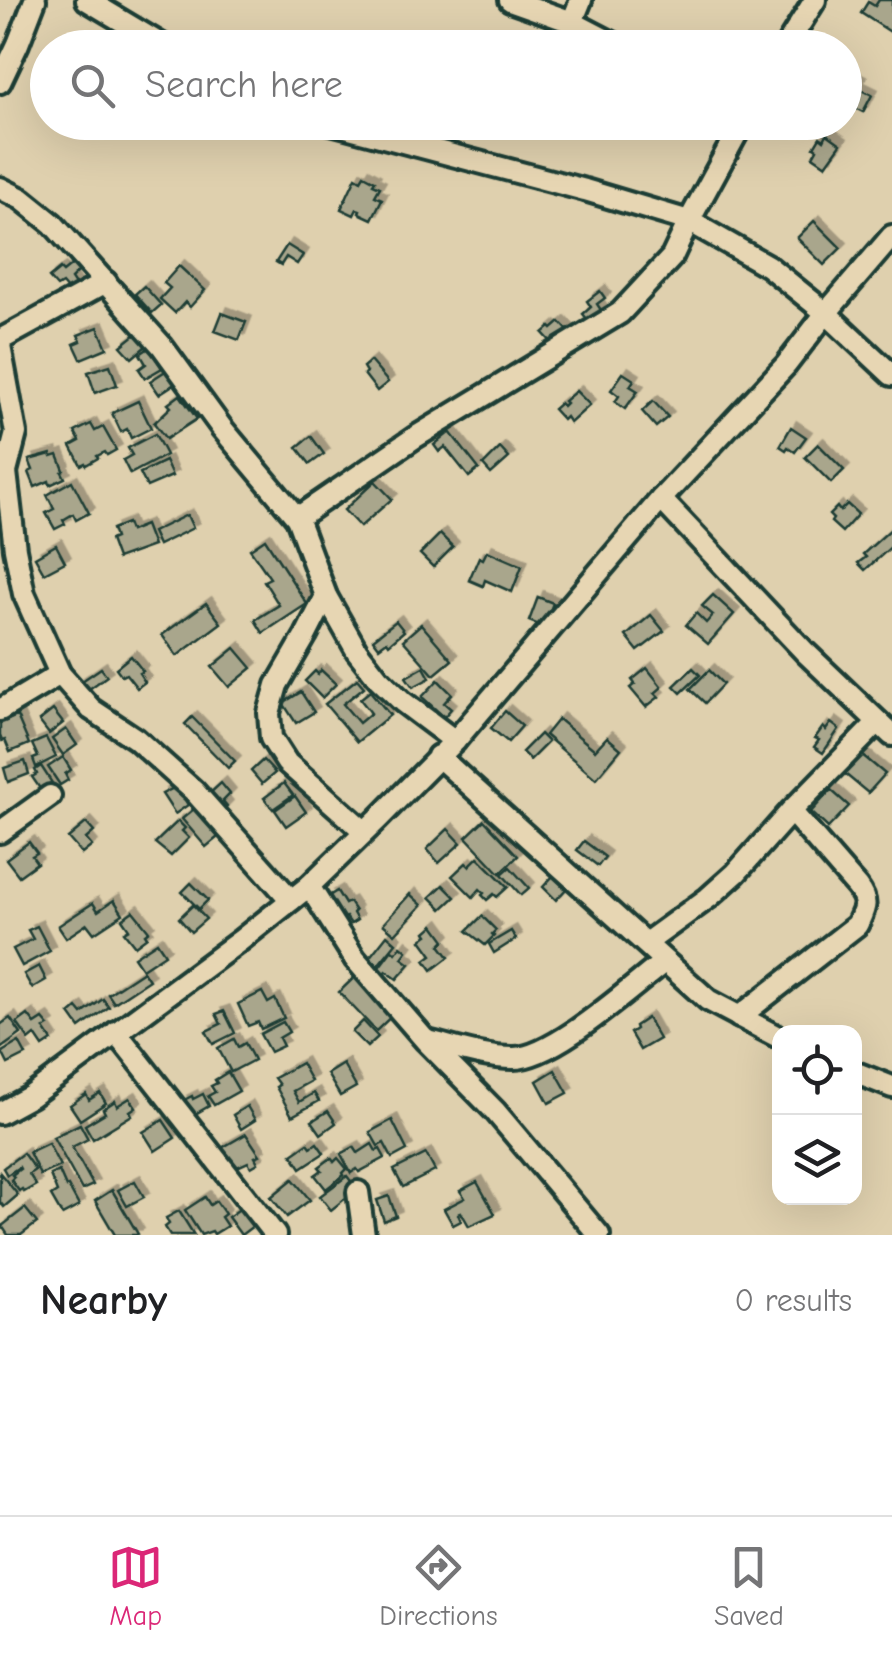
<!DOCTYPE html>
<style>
body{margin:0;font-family:"Comic Neue",sans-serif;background:#f6f6f6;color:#202124}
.controls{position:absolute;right:30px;bottom:30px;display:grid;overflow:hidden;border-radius:20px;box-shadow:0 10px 40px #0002}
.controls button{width:90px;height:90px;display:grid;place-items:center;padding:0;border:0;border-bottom:2px solid #e0e0e0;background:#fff;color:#202124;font:50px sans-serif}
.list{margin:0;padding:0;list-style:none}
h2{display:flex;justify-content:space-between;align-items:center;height:130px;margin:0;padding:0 40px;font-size:42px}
h2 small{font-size:32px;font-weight:400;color:#757577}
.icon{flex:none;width:55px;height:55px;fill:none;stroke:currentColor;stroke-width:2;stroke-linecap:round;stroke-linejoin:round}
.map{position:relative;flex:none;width:892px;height:1235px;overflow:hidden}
.search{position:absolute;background:#fff;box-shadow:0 10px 40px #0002;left:30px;right:30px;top:30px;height:110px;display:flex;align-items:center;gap:25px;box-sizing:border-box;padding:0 35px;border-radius:55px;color:#757577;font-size:38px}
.sheet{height:280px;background:#fff}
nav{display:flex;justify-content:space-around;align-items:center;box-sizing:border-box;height:140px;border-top:2px solid #e0e0e0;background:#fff;font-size:28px;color:#757577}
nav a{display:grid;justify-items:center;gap:5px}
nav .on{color:#db2777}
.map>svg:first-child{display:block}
</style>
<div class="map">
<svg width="892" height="1235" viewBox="0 0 892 1235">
<defs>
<filter id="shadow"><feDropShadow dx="5.5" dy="-5.5" stdDeviation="0" flood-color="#0004"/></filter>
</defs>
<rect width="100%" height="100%" fill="#dfd0ae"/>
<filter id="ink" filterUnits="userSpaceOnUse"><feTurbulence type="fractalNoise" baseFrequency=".01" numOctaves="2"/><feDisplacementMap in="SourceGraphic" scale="20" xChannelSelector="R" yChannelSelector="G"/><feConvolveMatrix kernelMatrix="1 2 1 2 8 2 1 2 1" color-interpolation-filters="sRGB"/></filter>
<g filter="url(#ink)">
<!-- building -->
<g fill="#a9a68c" stroke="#1f3d34" stroke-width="2.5" filter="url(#shadow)">
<polygon points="879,0 892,0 892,33 861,13 868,2 875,6"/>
<polygon points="851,77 861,82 858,88 872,95 863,112 847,104 855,88 847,84"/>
<polygon points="827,134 841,144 826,165 813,156 817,149 814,147 820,137 824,140"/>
<polygon points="364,175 375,181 373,184 380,187 375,196 382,199 372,219 359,213 360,210 357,209 354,215 341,209 356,177 361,180"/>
<polygon points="814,221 841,248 824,265 797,238"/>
<polygon points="287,245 303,255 297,264 286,257 281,265 276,262"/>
<polygon points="73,264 79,271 71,279 75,285 68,291 62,284 57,287 49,278 60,269 63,272"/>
<polygon points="179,266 205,290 190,307 185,302 175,313 160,299 170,288 164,283"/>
<polygon points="144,286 161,305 152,313 135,294"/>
<polygon points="600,291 605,298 597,304 601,310 588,320 583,314 591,307 587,301"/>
<polygon points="222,313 246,322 239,340 215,331"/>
<polygon points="560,322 570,333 555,346 543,333 550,327 552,329"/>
<polygon points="98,327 107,348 81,359 74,344 81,341 78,335"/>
<polygon points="136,334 146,346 132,358 121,346"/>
<polygon points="149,348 162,368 145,378 139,369 146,364 140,354"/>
<polygon points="370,361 388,382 377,391 364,374 366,372 363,367"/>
<polygon points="110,365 117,385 95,393 88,372"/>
<polygon points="167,370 176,383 159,394 150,381"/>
<polygon points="623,373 634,380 630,386 638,391 625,409 615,402 619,396 611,390"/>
<polygon points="576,391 590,405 570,423 566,417 563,420 553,409 560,403 563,406 566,403 564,401"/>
<polygon points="180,395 197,419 166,439 154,423 171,407 168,404"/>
<polygon points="138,401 151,428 131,438 127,429 121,432 112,413"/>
<polygon points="653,401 668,417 656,427 642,411"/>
<polygon points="91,424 95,431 103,427 116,450 107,455 105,452 97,456 98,458 86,465 85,463 81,465 71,446 80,441 75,432"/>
<polygon points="791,427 806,437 795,452 788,447 786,450 780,446"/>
<polygon points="450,432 479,469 469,477 445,447 439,452 434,445"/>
<polygon points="155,434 166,455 130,474 123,460 132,455 128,448"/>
<polygon points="311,436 324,454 310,464 297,447"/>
<polygon points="818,444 844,470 831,483 805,457"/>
<polygon points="500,448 509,458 491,474 483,465"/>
<polygon points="51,454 52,457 58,455 64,470 62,472 65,478 50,485 49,481 35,487 29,472 33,470 29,460"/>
<polygon points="165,461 172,476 147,487 140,473"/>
<polygon points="72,481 89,513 76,520 73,514 63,520 65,524 55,529 46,513 54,509 47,495"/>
<polygon points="375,481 392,499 360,527 344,510"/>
<polygon points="847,504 858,514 842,532 831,522 833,519 829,515 837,507 840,511"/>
<polygon points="187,515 193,528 158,545 152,532"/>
<polygon points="127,523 130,531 145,525 153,546 117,559 110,540 115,538 112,529"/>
<polygon points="892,528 892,546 865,570 858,563 866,557 863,554"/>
<polygon points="440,534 453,547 433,567 420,554"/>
<polygon points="265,539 307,604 263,633 255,620 279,605 264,581 270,578 250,549"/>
<polygon points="56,545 65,562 44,573 35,557"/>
<polygon points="487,551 522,566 512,592 485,580 483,586 469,580 479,557 483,559"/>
<polygon points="713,595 734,614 708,644 686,625 696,613 706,623 713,615 702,606"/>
<polygon points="538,597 553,603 544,627 529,621"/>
<polygon points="206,603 221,623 177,656 162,635"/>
<polygon points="651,615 664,631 638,651 626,636"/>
<polygon points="396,621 404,631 389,644 387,641 379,647 373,639"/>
<polygon points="421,624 452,660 434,675 403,640"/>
<polygon points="235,648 252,668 229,687 212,667"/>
<polygon points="131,656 143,671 139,673 145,682 137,688 126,674 122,676 116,668"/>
<polygon points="424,667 430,678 413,687 406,677"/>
<polygon points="101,668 107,676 85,692 79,683"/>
<polygon points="647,668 662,687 655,693 659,697 646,707 630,688 635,684 632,680"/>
<polygon points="693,668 700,675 681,693 674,686"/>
<polygon points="321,670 336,684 322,698 305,681 315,671 318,674"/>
<polygon points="709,670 723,684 705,703 690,689"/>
<polygon points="357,679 364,687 343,704 359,723 371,713 360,699 370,691 390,715 357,742 325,704"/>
<polygon points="438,680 452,694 444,703 451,709 444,717 422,697"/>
<polygon points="301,692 314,712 296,723 283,703"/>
<polygon points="53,710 63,723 49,734 39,721"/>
<polygon points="505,711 522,726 508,742 491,728"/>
<polygon points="17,716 29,744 10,752 5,740 2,741 0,736 0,723"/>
<polygon points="192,717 235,761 228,768 185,724"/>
<polygon points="558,719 595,750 607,737 621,749 596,779 545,735"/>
<polygon points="831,723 839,729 823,753 814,747 819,740 815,738 823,727 826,730"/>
<polygon points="66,729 77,745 63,755 52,739"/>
<polygon points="540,734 548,742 530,760 522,752"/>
<polygon points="46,738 56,757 36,767 33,759 38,757 32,744"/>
<polygon points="861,754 885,774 868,793 845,774"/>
<polygon points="63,757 71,770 65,774 68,780 60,785 48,767"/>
<polygon points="263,760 275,773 262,784 251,771"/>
<polygon points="25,761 29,774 8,782 4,768"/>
<polygon points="41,766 54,786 43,793 32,777 37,774 35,770"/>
<polygon points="221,783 230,794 223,801 227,806 220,813 208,795"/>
<polygon points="284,783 293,795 273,809 264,798"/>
<polygon points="180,785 188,798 185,800 188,805 175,814 162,794"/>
<polygon points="831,790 849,806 828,828 811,812"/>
<polygon points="295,796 306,812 286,826 275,810"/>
<polygon points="195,808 218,837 206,847 182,819"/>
<polygon points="484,820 518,856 500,873 466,837"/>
<polygon points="178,821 185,828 182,831 189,838 171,856 155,843"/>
<polygon points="86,823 94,832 86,839 92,846 82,854 68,838"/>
<polygon points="448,829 461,843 439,863 427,849"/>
<polygon points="584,841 605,857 598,866 577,850"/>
<polygon points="29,842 37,853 32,856 37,863 19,876 6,859"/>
<polygon points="478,857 508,887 497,897 494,894 487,900 482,895 484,893 480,889 473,897 452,876 466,863 469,866"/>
<polygon points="510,867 529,888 521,895 502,874"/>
<polygon points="553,876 566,889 556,900 543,887"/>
<polygon points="191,883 208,900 199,909 182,892"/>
<polygon points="443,885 455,897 442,909 430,897"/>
<polygon points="337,891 345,904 349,902 355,911 353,913 357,920 351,924 346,917 343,918 329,896"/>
<polygon points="410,894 422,905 395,934 383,924"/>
<polygon points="114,900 123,914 94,933 87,924 66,938 58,926 93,903 98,911"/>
<polygon points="193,905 206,919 191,932 179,918"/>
<polygon points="133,911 149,931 145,934 147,937 135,946 124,932 129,929 122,919"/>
<polygon points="482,916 496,930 492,934 494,936 485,945 467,931"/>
<polygon points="434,925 445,940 440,945 449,957 432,970 425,960 432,955 421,940 428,935 426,932"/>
<polygon points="37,926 50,951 22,966 13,949 33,939 28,930"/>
<polygon points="511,931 516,939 494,953 489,944"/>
<polygon points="387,935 396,943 378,965 369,958"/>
<polygon points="157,942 165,954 142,969 134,957"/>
<polygon points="401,946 407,951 402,958 410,964 397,979 386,971 383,974 377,970 392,950 396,953"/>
<polygon points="39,966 46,980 32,988 24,974"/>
<polygon points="143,971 149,980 114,1003 108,994"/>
<polygon points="361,971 398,1010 376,1031 339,992"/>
<polygon points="262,992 268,1003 275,999 284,1018 261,1029 258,1022 248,1026 238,1004"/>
<polygon points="103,999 109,1007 80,1028 70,1014 77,1008 82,1014"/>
<polygon points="224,1011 235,1033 213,1044 206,1031 221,1024 216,1014"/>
<polygon points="28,1015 35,1024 43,1019 49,1026 44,1029 52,1041 43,1047 35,1035 29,1040 17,1023"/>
<polygon points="10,1018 21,1034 0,1049 0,1025"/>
<polygon points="647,1018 659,1039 640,1050 630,1033 636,1029 635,1026"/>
<polygon points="363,1021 378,1037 367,1047 352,1032"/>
<polygon points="283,1022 289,1032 279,1038 283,1046 270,1052 260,1034"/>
<polygon points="234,1039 238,1047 245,1043 254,1060 231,1072 218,1048"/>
<polygon points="19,1042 26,1055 8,1064 2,1052"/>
<polygon points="301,1063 311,1081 293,1091 299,1102 314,1093 319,1101 292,1116 276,1087 279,1085 274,1078"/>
<polygon points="343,1064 356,1087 340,1096 327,1074"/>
<polygon points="555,1070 568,1093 549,1103 537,1081"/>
<polygon points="228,1072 239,1091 214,1105 208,1096 215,1092 211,1086 217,1083 215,1080"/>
<polygon points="100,1093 106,1103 80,1120 70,1105 86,1094 89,1100"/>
<polygon points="203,1094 209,1106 190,1117 182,1101 192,1096 193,1099"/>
<polygon points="130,1098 136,1107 130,1111 132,1115 93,1139 85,1125 105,1113 103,1109 115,1101 117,1106"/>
<polygon points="247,1106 255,1120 241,1129 233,1115"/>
<polygon points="328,1111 336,1123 321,1134 312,1121"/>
<polygon points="163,1120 175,1138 155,1151 143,1132"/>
<polygon points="392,1120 407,1150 392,1158 384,1143 378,1146 370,1132"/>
<polygon points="80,1124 88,1139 72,1147 93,1185 82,1190 53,1137"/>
<polygon points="246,1134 260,1155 255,1157 258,1163 251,1167 248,1162 233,1169 220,1149"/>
<polygon points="48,1143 60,1166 40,1175 29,1152"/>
<polygon points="308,1143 311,1147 317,1143 324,1153 301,1168 292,1154"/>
<polygon points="372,1144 376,1151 380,1149 385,1158 359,1172 357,1169 351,1173 341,1154 354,1147 358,1153"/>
<polygon points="23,1153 35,1170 29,1174 36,1185 24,1192 22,1189 19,1191 11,1180 14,1177 12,1175 20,1169 19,1167 7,1175 3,1168"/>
<polygon points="426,1154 435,1171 403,1187 394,1170"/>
<polygon points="331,1158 334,1162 338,1158 347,1169 343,1173 344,1175 326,1189 315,1175 322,1170 319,1167"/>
<polygon points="59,1171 66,1187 68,1186 79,1206 62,1215 51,1196 57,1192 50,1175"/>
<polygon points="0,1173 18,1195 4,1207 0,1202"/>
<polygon points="347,1176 357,1189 331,1210 320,1196"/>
<polygon points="293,1179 310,1200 287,1217 271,1197"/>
<polygon points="135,1181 144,1197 127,1206 118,1190"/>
<polygon points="477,1182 495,1214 469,1226 461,1212 458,1214 461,1221 453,1225 444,1209 465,1198 460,1191"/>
<polygon points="112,1190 138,1234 136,1235 115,1235 95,1201"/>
<polygon points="389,1196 396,1216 384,1221 377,1200"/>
<polygon points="205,1197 210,1205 216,1201 225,1214 221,1217 227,1226 214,1234 212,1231 201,1235 185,1210"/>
<polygon points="244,1206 257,1223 241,1235 228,1217"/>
<polygon points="25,1208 37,1223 21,1235 8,1235 2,1226"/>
<polygon points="179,1211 194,1235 170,1235 165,1227 169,1224 166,1218"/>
</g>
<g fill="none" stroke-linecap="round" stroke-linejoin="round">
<!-- minor casing -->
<g stroke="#1f3d34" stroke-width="28">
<g id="minor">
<polyline points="87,0 167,48"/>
<polyline points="510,0 572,22 622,48"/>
<polyline points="572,22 581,0"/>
<polyline points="785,48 815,0"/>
<polyline points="0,82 18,44 35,0"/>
<polyline points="327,122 585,190 689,221 768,266 826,313 892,375"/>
<polyline points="0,188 22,199 53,224 162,346 221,427 297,518 326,596 357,651 378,678 403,702 455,741"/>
<polyline points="0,340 106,282"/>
<polyline points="0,346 16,433 6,472 15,549 24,594 60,674 91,709 136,739 194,791 291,900"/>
<polyline points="661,499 805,652 892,735"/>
<polyline points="297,518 414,438 620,313 672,257 689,221 743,122"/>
<polyline points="326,596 306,635 277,685 269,713 271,738 287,763 364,831"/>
<polyline points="0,710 60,674"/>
<polyline points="438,756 708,1000 780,1038"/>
<polyline points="0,832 50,796"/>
<polyline points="309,886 355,959 426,1041 495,1111 599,1235"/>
<polyline points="646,943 708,898 736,873 791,811 878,722"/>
<path d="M739,1017L857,925C865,908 869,903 857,887L791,811"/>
<polyline points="116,1032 275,1235"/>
<path d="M428,1041C456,1048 485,1058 513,1058C553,1059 631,987 664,962"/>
<polyline points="854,1072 892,1087"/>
<polyline points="0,1113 31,1096 241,940 309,886 378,819 455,741 661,499 786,365 826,313 892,236"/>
<polyline points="358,1192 364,1235"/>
</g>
</g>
<!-- minor -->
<use href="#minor" stroke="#e7d6b3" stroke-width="20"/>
</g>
</g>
</svg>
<div class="controls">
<button><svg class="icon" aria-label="locate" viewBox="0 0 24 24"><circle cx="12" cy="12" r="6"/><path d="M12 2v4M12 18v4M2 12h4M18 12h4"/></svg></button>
<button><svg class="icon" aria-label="layers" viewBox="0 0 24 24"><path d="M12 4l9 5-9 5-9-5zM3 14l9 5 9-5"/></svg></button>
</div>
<div class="search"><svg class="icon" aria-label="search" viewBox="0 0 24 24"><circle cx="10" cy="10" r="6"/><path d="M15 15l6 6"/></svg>Search here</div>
</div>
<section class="sheet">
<h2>Nearby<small>0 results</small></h2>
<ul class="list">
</ul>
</section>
<nav>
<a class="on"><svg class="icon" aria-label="map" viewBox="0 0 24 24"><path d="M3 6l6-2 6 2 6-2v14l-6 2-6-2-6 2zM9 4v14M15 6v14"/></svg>Map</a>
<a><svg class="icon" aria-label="directions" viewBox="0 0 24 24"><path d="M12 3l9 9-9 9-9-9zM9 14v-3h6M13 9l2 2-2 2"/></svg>Directions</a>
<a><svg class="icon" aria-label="saved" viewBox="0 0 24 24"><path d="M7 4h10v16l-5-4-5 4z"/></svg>Saved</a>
</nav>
